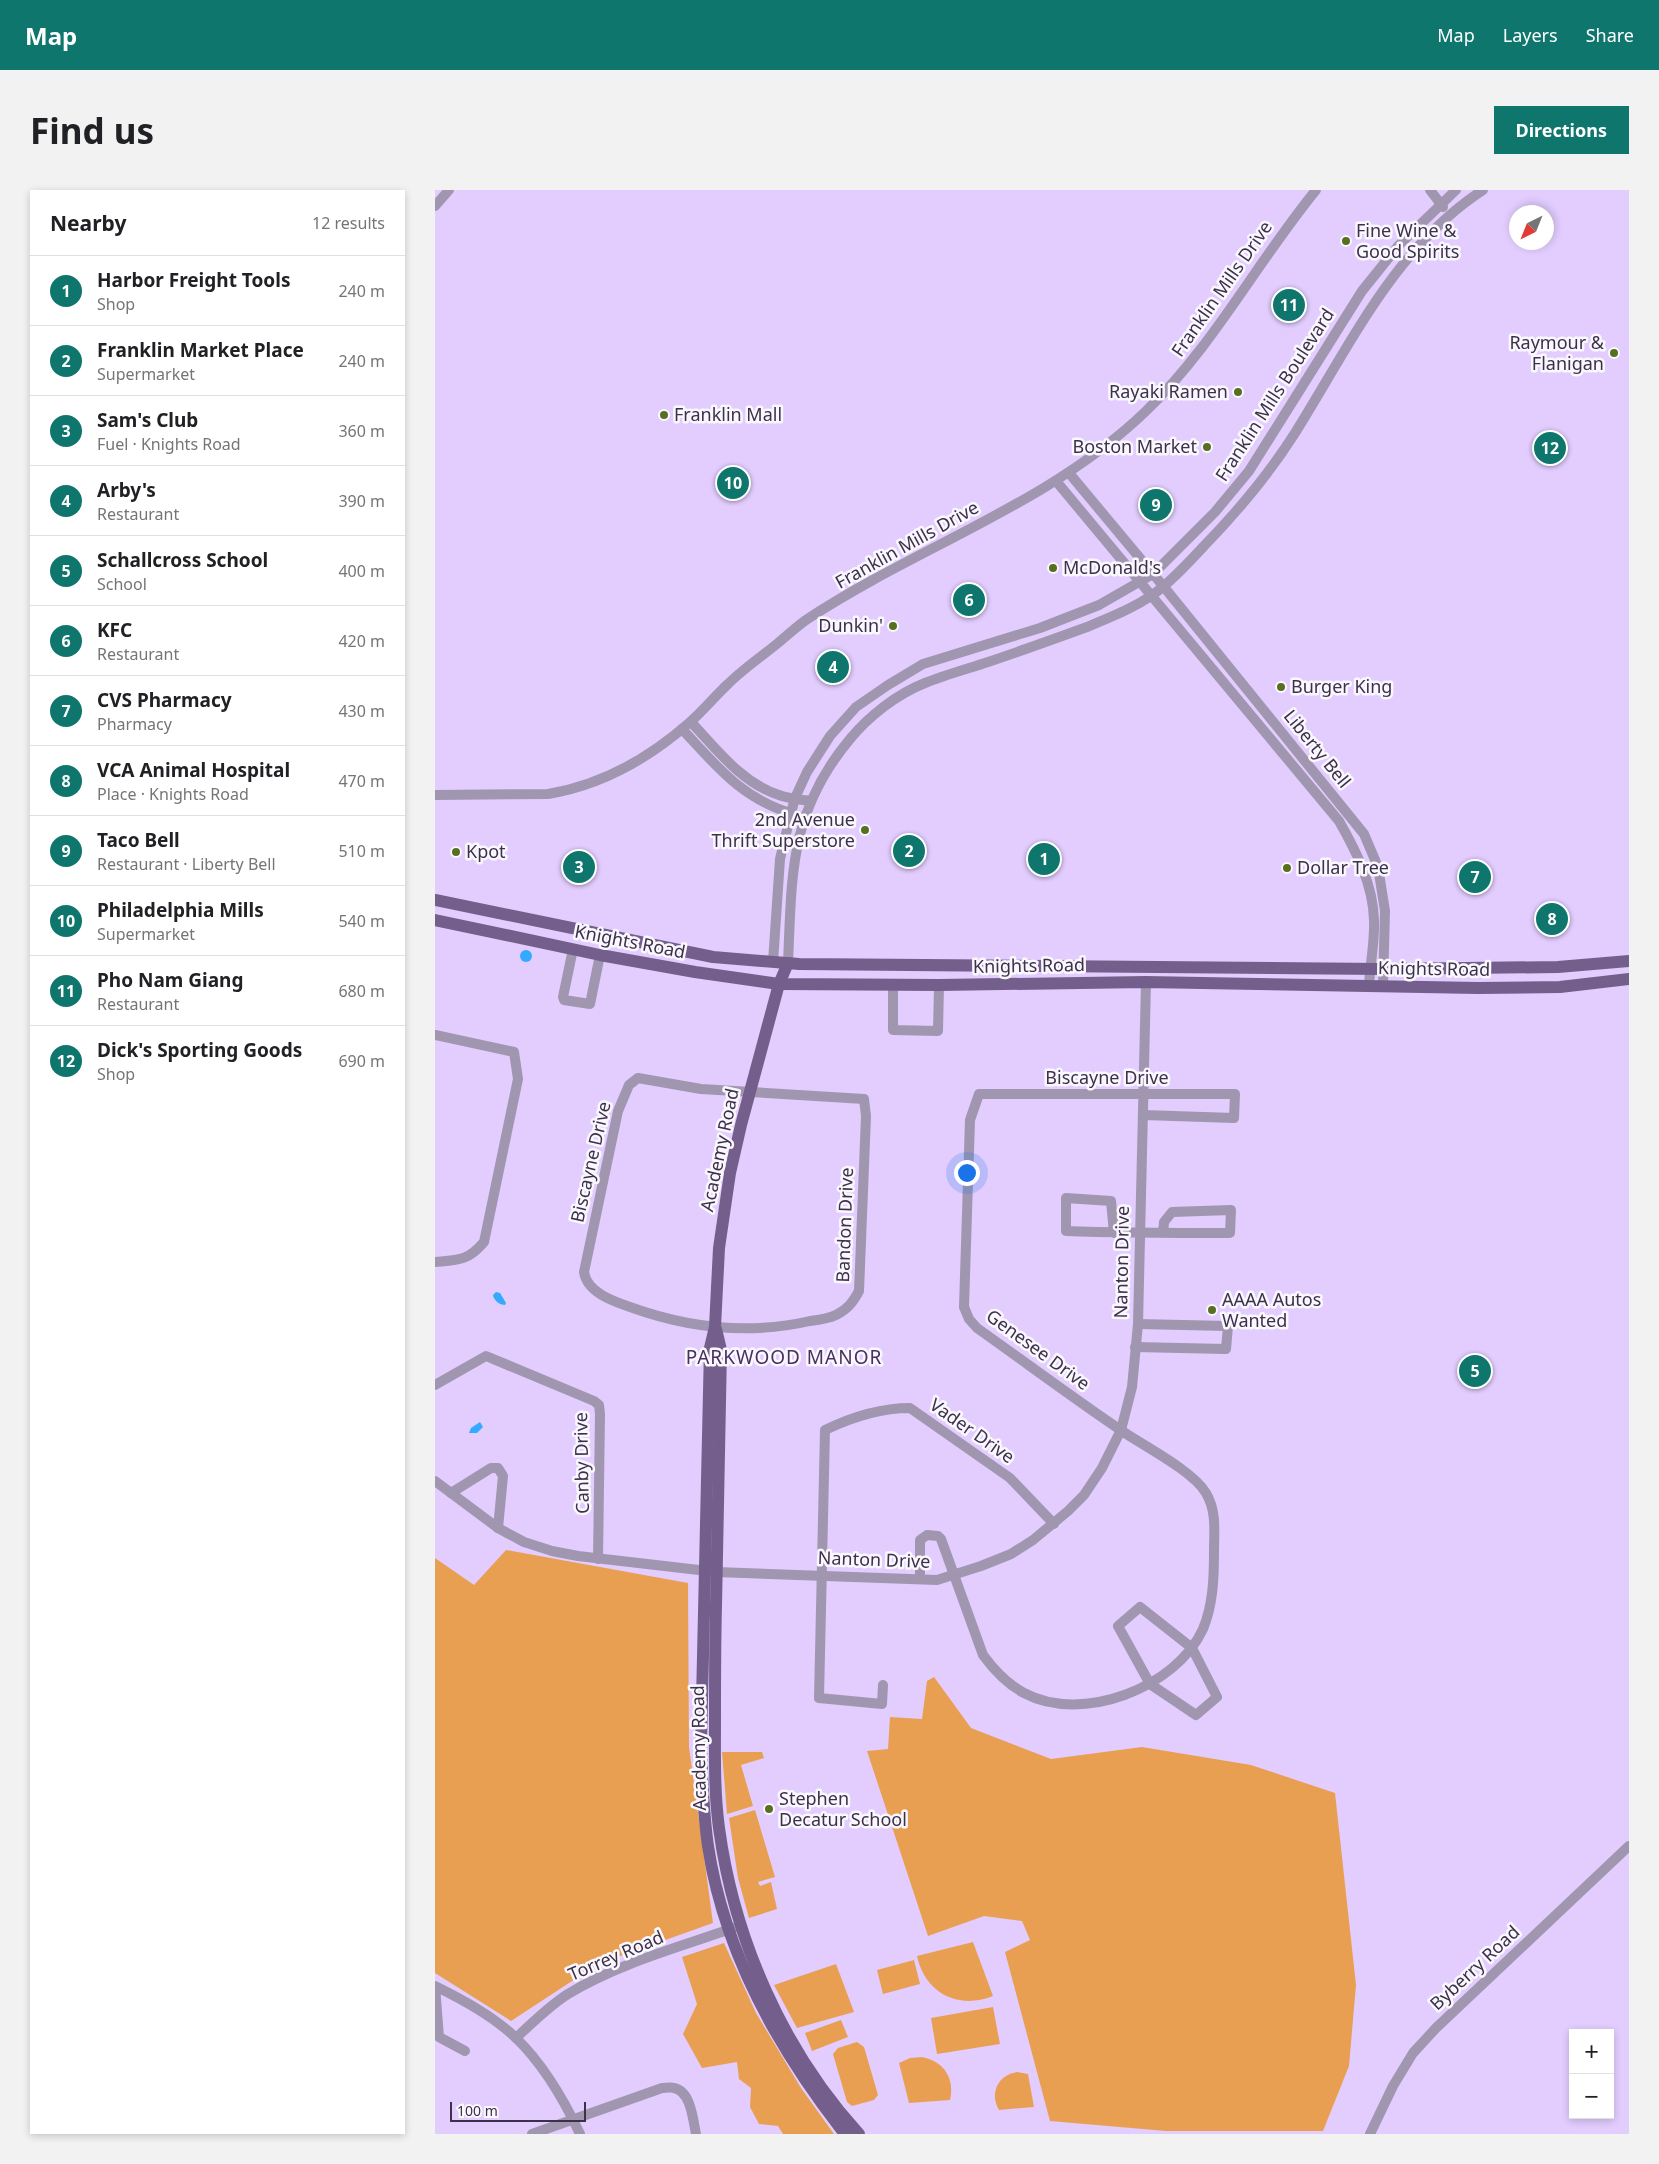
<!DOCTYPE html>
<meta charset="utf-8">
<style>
body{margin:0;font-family:"Noto Sans",sans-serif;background:#f2f2f2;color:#202124}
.controls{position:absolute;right:15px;bottom:15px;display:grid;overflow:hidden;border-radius:0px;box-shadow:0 2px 8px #0003}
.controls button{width:45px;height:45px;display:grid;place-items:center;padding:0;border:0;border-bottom:1px solid #e0e0e0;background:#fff;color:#202124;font:25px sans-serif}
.compass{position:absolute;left:1074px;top:15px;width:45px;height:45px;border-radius:50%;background:#fff;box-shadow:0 2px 8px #0003;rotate:223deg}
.scale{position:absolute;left:15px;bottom:12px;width:136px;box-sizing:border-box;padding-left:5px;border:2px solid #3c3149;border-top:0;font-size:14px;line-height:18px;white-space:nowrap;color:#3c3149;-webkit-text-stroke:4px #faf8fe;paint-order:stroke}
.you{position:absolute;left:531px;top:982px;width:18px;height:18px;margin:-12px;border:4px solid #fff;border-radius:50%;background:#1a73e8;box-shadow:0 0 0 8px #1a73e833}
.badge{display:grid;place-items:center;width:32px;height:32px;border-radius:50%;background:#0f766e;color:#fff;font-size:16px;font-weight:700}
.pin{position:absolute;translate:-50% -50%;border:2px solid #fff;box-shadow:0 1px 5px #0006}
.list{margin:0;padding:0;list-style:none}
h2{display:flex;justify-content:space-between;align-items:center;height:65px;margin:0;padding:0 20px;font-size:21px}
h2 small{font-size:16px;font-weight:400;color:#757577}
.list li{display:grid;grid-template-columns:32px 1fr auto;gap:15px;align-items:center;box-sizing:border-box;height:70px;padding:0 20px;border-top:1px solid #e0e0e0}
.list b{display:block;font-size:19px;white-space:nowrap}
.list p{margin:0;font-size:16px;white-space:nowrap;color:#757577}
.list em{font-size:16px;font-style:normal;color:#757577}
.map{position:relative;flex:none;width:1194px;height:1944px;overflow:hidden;border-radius:0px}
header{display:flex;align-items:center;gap:30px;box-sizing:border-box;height:70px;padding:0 25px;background:#0f766e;color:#fff}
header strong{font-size:24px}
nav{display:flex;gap:28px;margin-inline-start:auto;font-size:18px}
.intro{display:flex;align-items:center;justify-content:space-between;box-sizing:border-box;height:120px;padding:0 30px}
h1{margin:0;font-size:35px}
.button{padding:12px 22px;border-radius:0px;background:#0f766e;color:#fff;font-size:18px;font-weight:700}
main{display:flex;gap:30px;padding:0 30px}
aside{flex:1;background:#fff;border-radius:0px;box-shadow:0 2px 8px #0003}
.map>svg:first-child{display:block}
</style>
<header>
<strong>Map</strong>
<nav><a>Map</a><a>Layers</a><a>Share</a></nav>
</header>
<div class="intro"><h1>Find us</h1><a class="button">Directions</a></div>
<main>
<aside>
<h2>Nearby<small>12 results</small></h2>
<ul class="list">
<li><span class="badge">1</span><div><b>Harbor Freight Tools</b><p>Shop</p></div><em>240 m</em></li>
<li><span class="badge">2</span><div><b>Franklin Market Place</b><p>Supermarket</p></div><em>240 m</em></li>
<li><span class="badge">3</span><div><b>Sam's Club</b><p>Fuel · Knights Road</p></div><em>360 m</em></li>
<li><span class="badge">4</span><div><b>Arby's</b><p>Restaurant</p></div><em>390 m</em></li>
<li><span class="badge">5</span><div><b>Schallcross School</b><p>School</p></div><em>400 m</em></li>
<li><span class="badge">6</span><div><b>KFC</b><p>Restaurant</p></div><em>420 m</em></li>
<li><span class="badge">7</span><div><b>CVS Pharmacy</b><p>Pharmacy</p></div><em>430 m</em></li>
<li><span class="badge">8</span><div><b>VCA Animal Hospital</b><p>Place · Knights Road</p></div><em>470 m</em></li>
<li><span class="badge">9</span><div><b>Taco Bell</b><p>Restaurant · Liberty Bell</p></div><em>510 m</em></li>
<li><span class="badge">10</span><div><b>Philadelphia Mills</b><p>Supermarket</p></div><em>540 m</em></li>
<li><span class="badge">11</span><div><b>Pho Nam Giang</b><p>Restaurant</p></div><em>680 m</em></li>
<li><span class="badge">12</span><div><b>Dick's Sporting Goods</b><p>Shop</p></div><em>690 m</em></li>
</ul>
</aside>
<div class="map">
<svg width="1194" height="1944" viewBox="0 0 1194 1944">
<rect width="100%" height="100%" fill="#e2cdfe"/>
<!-- green -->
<g fill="#e99f52">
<polygon points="71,1360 253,1393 254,1557 278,1733 163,1774 76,1831 0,1783 0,1368 39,1395"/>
<polygon points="499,1487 536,1538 616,1569 707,1557 816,1575 900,1603 921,1795 914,1876 888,1941 731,1941 615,1931 570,1762 595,1750 587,1731 549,1726 493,1746 432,1561 453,1559 455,1527 487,1529 492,1491"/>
<polygon points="287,1562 327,1562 329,1568 306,1575 318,1616 292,1624"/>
<polygon points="320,1620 340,1687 323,1692 325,1696 336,1692 342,1719 314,1728 303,1688 294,1628"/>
<path d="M538,1752L558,1806C523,1820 490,1803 482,1766Z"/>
<polygon points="289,1753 321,1823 366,1898 399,1944 348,1944 343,1936 324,1934 315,1917 316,1898 304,1889 302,1872 267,1878 248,1844 262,1814 247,1767"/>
<polygon points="479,1770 485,1794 448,1804 442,1780"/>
<polygon points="401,1774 419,1822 362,1838 339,1795"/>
<polygon points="558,1817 565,1854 502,1864 496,1828"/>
<polygon points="406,1830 413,1847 377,1861 370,1843"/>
<polygon points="422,1852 429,1857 443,1905 439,1910 417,1916 412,1912 398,1864 403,1858"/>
<path d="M487,1867C509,1871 520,1889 515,1910L474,1913L464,1873L475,1868Z"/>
<path d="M582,1882L593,1884L599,1917L564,1920C554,1903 563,1885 582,1882Z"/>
</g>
<!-- water -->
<g fill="#33aafe">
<circle cx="91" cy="766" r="6"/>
<path d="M61,1102L65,1103L71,1113L70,1115C65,1115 59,1111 58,1105Z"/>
<polygon points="45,1232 48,1237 42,1243 34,1243 36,1238"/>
</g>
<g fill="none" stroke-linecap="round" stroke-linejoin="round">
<!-- minor -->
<g stroke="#a196b0" stroke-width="10">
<polyline points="995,0 1008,17"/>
<polyline points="0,16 14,0"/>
<polyline points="634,283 729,397 929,644 943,677 950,721 948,796"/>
<path d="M621,291L904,631C921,661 938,694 939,730C940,751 935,774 934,796"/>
<path d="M256,532C282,560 307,593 344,605C354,609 365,609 375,611"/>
<path d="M247,539C283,578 309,611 362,625"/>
<path d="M0,605L113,604C167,595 213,569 254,533C268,521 279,507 293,494C308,479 326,467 343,453C353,445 363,435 374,428C484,356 614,314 710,222C778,157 822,72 881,0"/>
<polyline points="138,759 128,807 129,810 155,814 165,765"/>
<polyline points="338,772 345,669 356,623 360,608 372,582 395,546 421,517 453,495 488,474 605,438 664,415 718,384 780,322 814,281 927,101 964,55 1021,0"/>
<path d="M353,773C357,684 354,622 415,549C434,526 462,504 490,493C510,485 532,479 553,472C586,461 619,449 652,437C679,426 709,414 730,395C744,383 757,369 769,356C803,321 834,284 860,243C914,157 960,57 1048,0"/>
<polyline points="458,795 458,840 503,841 504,795"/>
<path d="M0,845L79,862L83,889L49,1052C33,1071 23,1070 0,1072"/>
<path d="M203,888L266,899L429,909L431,926L424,1101C418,1112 413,1119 401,1125C393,1129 383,1130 375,1131C314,1145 253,1138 195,1117C177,1111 152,1102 149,1082L183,921L194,895Z"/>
<path d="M679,1043L676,1011L631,1008V1041C686,1043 740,1043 795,1043L796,1020L737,1022L729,1032L728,1043"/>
<polyline points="700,1157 791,1159 793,1136 703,1134"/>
<polyline points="0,1195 51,1166 159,1211 164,1215 165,1224 163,1369"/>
<polyline points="0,1291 63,1338 89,1352 117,1361 143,1366 281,1382 502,1390 546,1376 576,1364 598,1350 633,1321 649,1305 667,1278 686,1240 697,1197 703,1134 711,792"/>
<polyline points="16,1303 56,1278 63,1278 68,1286 63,1338"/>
<path d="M485,1389V1350L492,1345L503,1346L506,1349L548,1465C559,1480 572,1494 589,1503C647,1534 741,1498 768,1439C778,1415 779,1388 779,1362C779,1341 782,1322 771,1303C758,1281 709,1256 687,1241C638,1208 590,1172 542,1138L534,1129L529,1117L535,930L544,904H800L799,928L708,925"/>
<polygon points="705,1417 757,1458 782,1507 761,1525 715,1494 683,1436"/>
<path d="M448,1495L447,1514L384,1508L390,1240C417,1227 445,1218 475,1218L575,1288L619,1334"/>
<path d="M81,1848C97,1833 114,1816 133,1804C184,1773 245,1757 301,1737"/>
<path d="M30,1861L4,1847L0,1796C28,1810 58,1826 81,1848C108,1874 129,1910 145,1944"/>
<path d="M97,1944L227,1898C230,1898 236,1897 239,1898C256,1901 258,1930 261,1944"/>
<polyline points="935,1944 958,1896 978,1863 1001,1838 1194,1656"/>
</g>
<!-- major -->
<g stroke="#745f8c" stroke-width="12">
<polyline points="0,710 278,767 364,774 948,779 1123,777 1194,771"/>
<polyline points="0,730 165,765 260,782 344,794 504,795 711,792 1043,798 1125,797 1194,789"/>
<path d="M353,773L344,794L306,935L295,983L284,1058L280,1137L275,1158L266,1554C267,1588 268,1622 273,1656C289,1763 344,1860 410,1944"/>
<path d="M281,1139L286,1160C284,1245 282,1330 281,1416C280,1453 280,1490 280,1527C280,1564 279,1601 284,1638C299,1749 348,1861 424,1944"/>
</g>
</g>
<!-- markers -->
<g fill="#576f20" stroke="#faf8fe" stroke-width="2">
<circle cx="911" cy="51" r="5"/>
<circle cx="1179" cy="163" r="5"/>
<circle cx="803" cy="202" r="5"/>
<circle cx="229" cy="225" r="5"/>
<circle cx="772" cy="257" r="5"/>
<circle cx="618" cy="378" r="5"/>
<circle cx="458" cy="436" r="5"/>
<circle cx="846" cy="497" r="5"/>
<circle cx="430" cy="640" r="5"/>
<circle cx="21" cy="662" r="5"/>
<circle cx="852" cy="678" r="5"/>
<circle cx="777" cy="1120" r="5"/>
<circle cx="334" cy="1619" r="5"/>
</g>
<g text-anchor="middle" stroke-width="5" stroke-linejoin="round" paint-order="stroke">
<!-- poi labels -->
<g font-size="18" fill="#3c3149" stroke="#faf8fe" text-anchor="start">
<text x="921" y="47">Fine Wine &amp;<tspan x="921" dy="21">Good Spirits</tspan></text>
<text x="1169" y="159" text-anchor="end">Raymour &amp;<tspan x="1169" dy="21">Flanigan</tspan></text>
<text x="793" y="208" text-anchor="end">Rayaki Ramen</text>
<text x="239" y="231">Franklin Mall</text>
<text x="762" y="263" text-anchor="end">Boston Market</text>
<text x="628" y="384">McDonald's</text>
<text x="448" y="442" text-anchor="end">Dunkin'</text>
<text x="856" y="503">Burger King</text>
<text x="420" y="636" text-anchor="end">2nd Avenue<tspan x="420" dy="21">Thrift Superstore</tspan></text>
<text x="31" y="668">Kpot</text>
<text x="862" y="684">Dollar Tree</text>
<text x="787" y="1116">AAAA Autos<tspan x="787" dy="21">Wanted</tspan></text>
<text x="344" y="1615">Stephen<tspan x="344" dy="21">Decatur School</tspan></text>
</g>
<!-- street labels -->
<g font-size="18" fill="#3c3149" stroke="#faf8fe">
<text transform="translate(787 99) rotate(-55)" y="6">Franklin Mills Drive</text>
<text transform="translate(840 205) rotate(-57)" y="6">Franklin Mills Boulevard</text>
<text transform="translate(472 355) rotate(-29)" y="6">Franklin Mills Drive</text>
<text transform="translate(882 559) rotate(51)" y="6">Liberty Bell</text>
<text transform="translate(195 752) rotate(11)" y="6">Knights Road</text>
<text transform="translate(594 776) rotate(-1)" y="6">Knights Road</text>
<text transform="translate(999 779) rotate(1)" y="6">Knights Road</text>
<text x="672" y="894">Biscayne Drive</text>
<text transform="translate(285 960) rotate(-78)" y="6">Academy Road</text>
<text transform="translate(156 972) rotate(-77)" y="6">Biscayne Drive</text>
<text transform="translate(410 1035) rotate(-88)" y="6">Bandon Drive</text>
<text transform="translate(687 1072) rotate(-89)" y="6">Nanton Drive</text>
<text transform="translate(603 1160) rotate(36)" y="6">Genesee Drive</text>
<text transform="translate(537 1241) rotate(35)" y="6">Vader Drive</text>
<text transform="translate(147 1273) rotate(-91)" y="6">Canby Drive</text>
<text transform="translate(439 1370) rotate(2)" y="6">Nanton Drive</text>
<text transform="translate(264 1558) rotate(-91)" y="6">Academy Road</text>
<text transform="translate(181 1766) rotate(-23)" y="6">Torrey Road</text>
<text transform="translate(1040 1778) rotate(-43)" y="6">Byberry Road</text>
</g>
<!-- neighbourhood labels -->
<g font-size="19" letter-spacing="1" fill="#483061" stroke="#faf8fe">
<text x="349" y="1174">PARKWOOD MANOR</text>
</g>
</g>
</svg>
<div class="controls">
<button>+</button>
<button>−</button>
</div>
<svg class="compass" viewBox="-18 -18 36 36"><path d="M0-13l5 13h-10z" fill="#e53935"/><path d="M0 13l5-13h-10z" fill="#757577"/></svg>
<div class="scale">100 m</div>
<div class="you"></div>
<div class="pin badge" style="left:609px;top:669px">1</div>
<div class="pin badge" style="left:474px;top:661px">2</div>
<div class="pin badge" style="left:144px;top:677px">3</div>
<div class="pin badge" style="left:398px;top:477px">4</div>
<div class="pin badge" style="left:1040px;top:1181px">5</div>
<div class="pin badge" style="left:534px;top:410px">6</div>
<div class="pin badge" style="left:1040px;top:687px">7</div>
<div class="pin badge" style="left:1117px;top:729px">8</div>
<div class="pin badge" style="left:721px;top:315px">9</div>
<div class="pin badge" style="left:298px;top:293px">10</div>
<div class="pin badge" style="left:854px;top:115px">11</div>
<div class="pin badge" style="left:1115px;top:258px">12</div>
</div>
</main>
